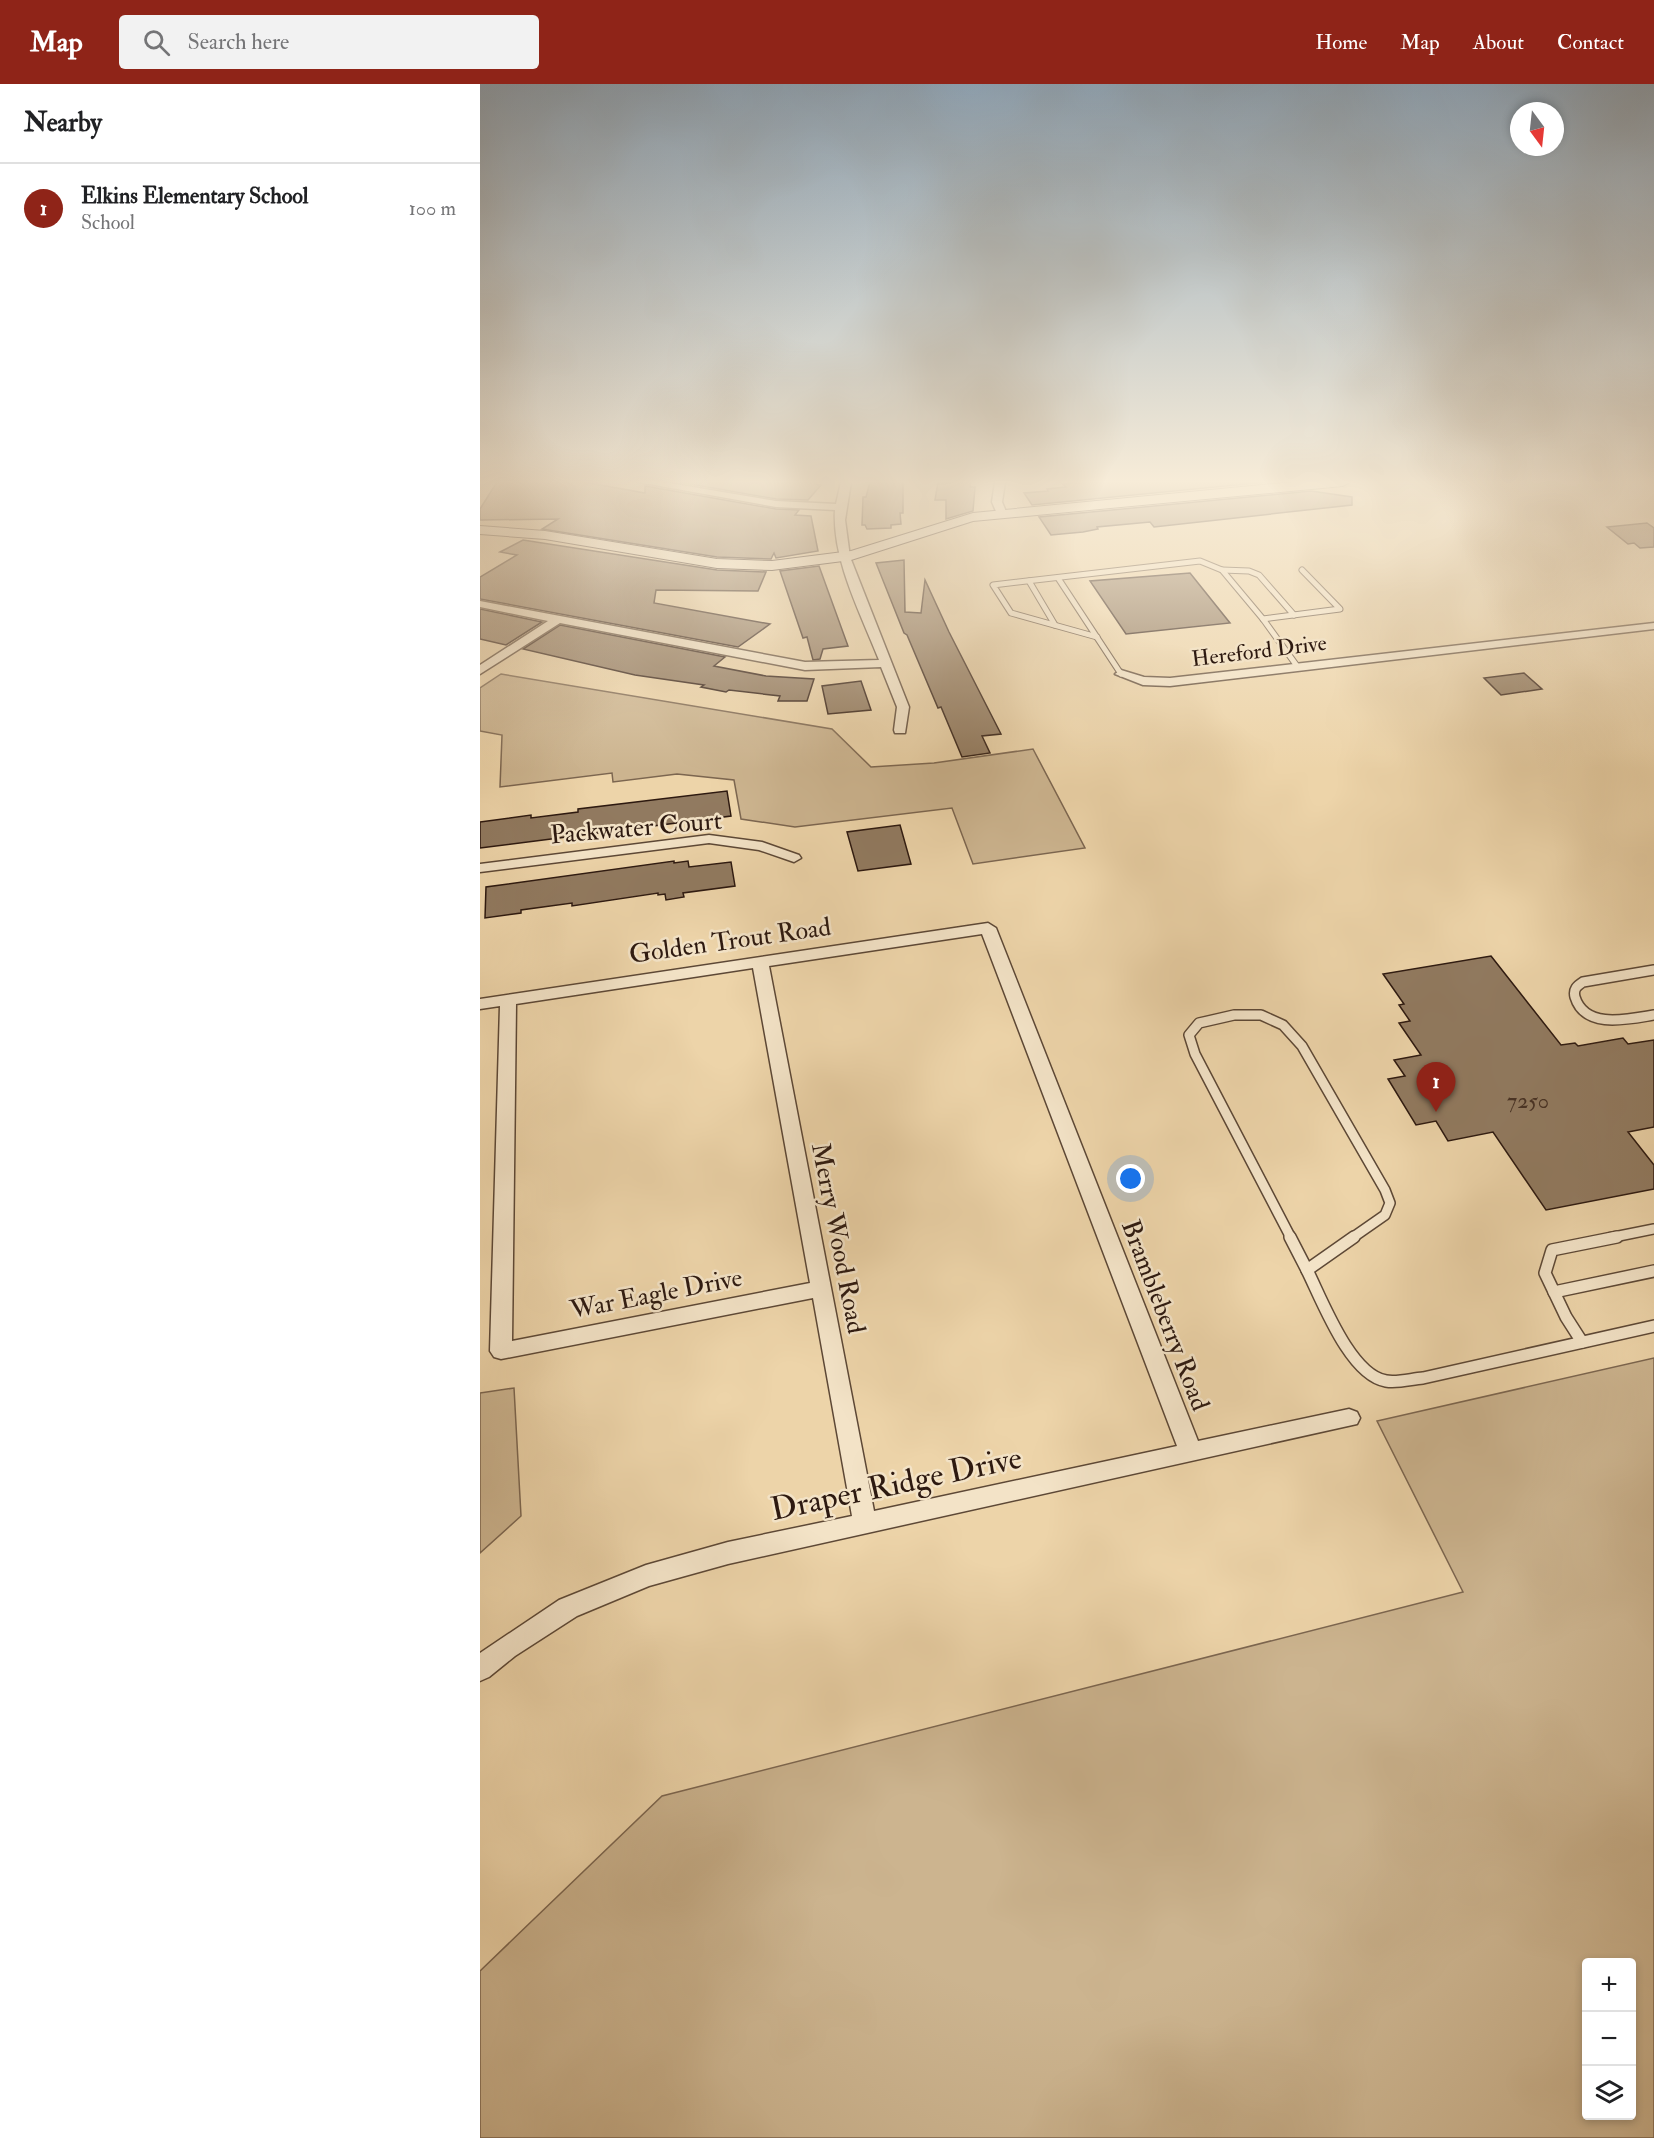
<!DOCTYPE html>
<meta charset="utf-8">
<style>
body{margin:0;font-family:"IM FELL Double Pica",serif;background:#f2f2f2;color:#202124}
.controls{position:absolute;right:18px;bottom:18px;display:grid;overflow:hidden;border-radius:6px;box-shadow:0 3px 9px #0003}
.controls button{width:54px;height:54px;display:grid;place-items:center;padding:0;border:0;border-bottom:2px solid #e0e0e0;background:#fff;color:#202124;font:30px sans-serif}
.compass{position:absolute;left:1030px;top:18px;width:54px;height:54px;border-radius:50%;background:#fff;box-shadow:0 3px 9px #0003;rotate:165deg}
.you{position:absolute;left:651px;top:1095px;width:21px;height:21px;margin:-15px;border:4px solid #fff;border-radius:50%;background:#1a73e8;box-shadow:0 0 0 9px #1a73e833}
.badge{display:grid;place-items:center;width:39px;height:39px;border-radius:50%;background:#8f2418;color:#fff;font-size:20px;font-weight:700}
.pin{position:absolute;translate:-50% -50px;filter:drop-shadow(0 2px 3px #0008)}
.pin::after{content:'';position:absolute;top:32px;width:21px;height:18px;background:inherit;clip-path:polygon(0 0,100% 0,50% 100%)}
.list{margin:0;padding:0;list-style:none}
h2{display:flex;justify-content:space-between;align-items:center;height:78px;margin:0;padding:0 24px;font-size:26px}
h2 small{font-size:20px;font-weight:400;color:#757577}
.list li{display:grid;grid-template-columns:39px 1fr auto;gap:18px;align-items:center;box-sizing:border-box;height:90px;padding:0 24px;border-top:2px solid #e0e0e0}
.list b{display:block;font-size:22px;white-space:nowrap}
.list p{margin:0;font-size:20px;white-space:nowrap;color:#757577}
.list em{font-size:20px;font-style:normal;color:#757577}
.icon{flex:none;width:33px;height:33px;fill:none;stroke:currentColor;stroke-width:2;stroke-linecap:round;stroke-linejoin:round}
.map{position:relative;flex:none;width:1174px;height:2054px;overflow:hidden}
header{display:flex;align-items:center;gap:36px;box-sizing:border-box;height:84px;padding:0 30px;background:#8f2418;color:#fff}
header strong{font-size:28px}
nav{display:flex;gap:33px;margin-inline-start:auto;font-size:21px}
.search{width:420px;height:54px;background:#f2f2f2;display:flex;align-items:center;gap:15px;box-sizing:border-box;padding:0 21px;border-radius:6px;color:#757577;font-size:22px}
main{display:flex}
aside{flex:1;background:#fff}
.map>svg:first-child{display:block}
</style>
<header>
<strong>Map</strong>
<div class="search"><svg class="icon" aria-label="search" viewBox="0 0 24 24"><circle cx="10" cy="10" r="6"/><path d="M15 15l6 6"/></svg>Search here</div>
<nav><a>Home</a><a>Map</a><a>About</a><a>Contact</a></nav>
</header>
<main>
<aside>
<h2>Nearby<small></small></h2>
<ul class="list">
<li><span class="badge">1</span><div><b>Elkins Elementary School</b><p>School</p></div><em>100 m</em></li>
</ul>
</aside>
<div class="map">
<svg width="1174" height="2054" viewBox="0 0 1174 2054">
<rect width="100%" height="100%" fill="#edd4a9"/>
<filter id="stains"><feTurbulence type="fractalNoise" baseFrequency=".00333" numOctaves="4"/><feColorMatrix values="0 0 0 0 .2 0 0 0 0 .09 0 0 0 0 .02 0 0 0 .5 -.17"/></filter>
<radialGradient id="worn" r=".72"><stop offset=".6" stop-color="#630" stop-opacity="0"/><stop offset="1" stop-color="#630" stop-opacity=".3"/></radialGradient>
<!-- green -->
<g fill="#ccb48f" stroke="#7c6650" stroke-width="1.5" fill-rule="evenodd">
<polygon points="21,590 352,645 391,683 454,679 553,665 605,764 493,780 472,724 315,743 261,735 254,696 197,690 133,698 132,689 20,703 22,651 0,647 0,604"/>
<path d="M1174,1274V2054H0V1887L182,1712L983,1508L897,1337ZM1152,1878V2032H1106V1878Z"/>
<polygon points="34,1304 41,1432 0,1469 0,1309"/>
</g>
<!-- building -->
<g fill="#917a60" stroke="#2d1910" stroke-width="1.5">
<polygon points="17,398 104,398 165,409 165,402 296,425 319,426 315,431 331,432 338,467 296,474 294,469 291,475 237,473 62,445 78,435 0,436 0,425"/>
<polygon points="199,398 336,398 335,400 341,401 328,416 296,415"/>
<polygon points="390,398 423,398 423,429 420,429 421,440 411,441 411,444 387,445 385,441 382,441 383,413 386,413"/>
<polygon points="458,398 491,398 490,403 495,403 493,427 466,435 466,416 455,416"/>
<polygon points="602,398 786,398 552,421 544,409 568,407 567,405 586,403 583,400"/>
<polygon points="831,407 872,413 872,421 674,443 670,438 617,443 618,445 603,448 571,451 559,433"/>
<polygon points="1167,439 1174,444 1174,463 1160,464 1154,459 1148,460 1127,443"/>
<polygon points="43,456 237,486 286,488 278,507 176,506 174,519 290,540 258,563 0,515 0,493 37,471 20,468"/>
<polygon points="424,476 425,528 441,529 445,496 469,548 521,650 502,652 510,669 482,673 461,623 458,624 427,551 424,549 396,479"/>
<polygon points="339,482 368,562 343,565 340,575 333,576 327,553 323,554 300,487"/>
<polygon points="710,489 750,539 646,550 610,497"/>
<polygon points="0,525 62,538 26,561 0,555"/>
<polygon points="80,541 245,573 234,582 286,592 334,595 327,617 298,617 300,612 249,606 246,608 221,603 224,601 155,591 43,565"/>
<polygon points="1044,589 1062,605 1021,611 1004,594"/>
<polygon points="381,597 391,626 348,630 342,602"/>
<polygon points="247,707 251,732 0,764 0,738 51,731 51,734 98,728 98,725"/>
<polygon points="420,741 431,780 378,787 367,748"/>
<polygon points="194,777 194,779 208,777 209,783 251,778 255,802 203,809 204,813 186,816 185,810 178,811 178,809 92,822 92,819 41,826 41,829 5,834 6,803"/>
<polygon points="1011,872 1081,961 1095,959 1098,962 1143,954 1148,960 1174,956 1174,1043 1148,1048 1174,1081 1174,1105 1066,1126 1013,1048 968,1057 956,1037 936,1041 908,995 925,992 914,976 941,971 919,939 930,937 919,921 924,920 903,890"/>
</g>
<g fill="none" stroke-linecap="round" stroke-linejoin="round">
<!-- lane-far2 casing -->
<g stroke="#5d4836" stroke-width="7">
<g id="lane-far2">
<polyline points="742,486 769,487 779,491 814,531"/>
<polyline points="578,494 641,590"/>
<polyline points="549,497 575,541"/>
<polyline points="783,535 860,525 822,486"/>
<polyline points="617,553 531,529 513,501 720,477 742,486 783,535 817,582"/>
</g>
</g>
<!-- lane-far1 casing -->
<g stroke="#5d4836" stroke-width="12">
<g id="lane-far1">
<path d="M1174,886L1103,898C1097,902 1093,905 1095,913C1105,946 1149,935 1174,931"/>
<polyline points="811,1154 715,970 709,951 719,939 754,931 781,931 803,941 822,962 905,1106 910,1119 905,1131 872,1154"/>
<polyline points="1129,1154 1174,1145"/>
</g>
</g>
<!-- lane casing -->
<g stroke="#5d4836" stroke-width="14">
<g id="lane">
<polyline points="810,1153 827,1186 874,1153"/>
<path d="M827,1186C842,1216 870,1291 906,1297C918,1299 931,1295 943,1294L1174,1242"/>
<polyline points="1074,1208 1174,1187"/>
<polyline points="1102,1258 1086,1233 1065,1189 1072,1166 1137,1153"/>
</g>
</g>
<!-- street casing -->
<g stroke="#5d4836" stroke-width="3">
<g id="street">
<path d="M158,398H183L296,417L356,420L361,398H371L365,436L370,473L429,623L425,649H415L414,646L417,623L401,583L325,586L80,539L0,590V581L68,537L0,523V517L325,578L399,576C381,530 352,476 355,426L296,423Z"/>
<polygon points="515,398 525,398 522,418 527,430 526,432 518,432 512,418"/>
<polygon points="1174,539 1174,545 690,602 663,601 635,590 641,586 664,593 690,594"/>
<polygon points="229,751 282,758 319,771 321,774 314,778 279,766 229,759 0,788 0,780"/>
<path d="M508,839L516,844L718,1357L869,1325L877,1328L880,1334L877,1340L248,1480L169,1502L97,1532L35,1572L9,1593L0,1597V1569L79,1516L166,1481L248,1458L372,1432L333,1214L21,1275L14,1273L10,1267L20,922L0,925V915ZM502,850L697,1362L394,1427L289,882ZM273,884L330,1199L32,1257L36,920Z"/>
</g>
</g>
<!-- secondary casing -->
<g stroke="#2d1910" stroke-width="2">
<polygon id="secondary" points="814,398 870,398 863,402 493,437 371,476 292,486 237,484 65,455 0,450 0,442 65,447 237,475 292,477 371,467 493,429"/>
</g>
<!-- lane-far2 -->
<use href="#lane-far2" stroke="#f3e3c7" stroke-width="5"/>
<!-- lane-far1 -->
<use href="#lane-far1" stroke="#f3e3c7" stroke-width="9"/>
<!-- lane -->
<use href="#lane" stroke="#f3e3c7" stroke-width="11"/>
<!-- street -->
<use href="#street" fill="#f3e3c7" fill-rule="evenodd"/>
<!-- secondary -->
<use href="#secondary" fill="#f3e3c7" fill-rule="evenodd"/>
</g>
<!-- sky -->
<linearGradient id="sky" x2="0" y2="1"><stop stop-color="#90a7ba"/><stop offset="0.58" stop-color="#f7ecd8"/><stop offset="1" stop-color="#f7ecd8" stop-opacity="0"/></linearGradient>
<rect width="1174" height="686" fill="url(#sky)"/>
<g text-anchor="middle" stroke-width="5" stroke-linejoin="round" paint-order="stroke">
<!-- far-street labels -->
<g font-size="22" fill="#2d1910" stroke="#f3e3c7">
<text transform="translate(779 566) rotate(-7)" y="8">Hereford Drive</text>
</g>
<!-- number labels -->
<g font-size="22" fill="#463124">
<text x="1048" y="1024">7250</text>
</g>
<!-- street labels -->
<g font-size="26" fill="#2d1910" stroke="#f3e3c7">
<text transform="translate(156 743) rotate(-5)" y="9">Packwater Court</text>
<text transform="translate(250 856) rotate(-8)" y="9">Golden Trout Road</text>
<text transform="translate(359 1154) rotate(79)" y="9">Merry Wood Road</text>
<text transform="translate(176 1209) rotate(-11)" y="9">War Eagle Drive</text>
<text transform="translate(686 1231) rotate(69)" y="9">Brambleberry Road</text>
</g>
<!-- near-street labels -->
<g font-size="32" fill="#2d1910" stroke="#f3e3c7">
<text transform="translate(416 1399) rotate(-12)" y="11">Draper Ridge Drive</text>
</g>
</g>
<rect width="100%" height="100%" filter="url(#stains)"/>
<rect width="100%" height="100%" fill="url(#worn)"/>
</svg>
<div class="controls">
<button>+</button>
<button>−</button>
<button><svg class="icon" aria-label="layers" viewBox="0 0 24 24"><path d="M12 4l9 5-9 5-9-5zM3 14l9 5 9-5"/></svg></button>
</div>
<svg class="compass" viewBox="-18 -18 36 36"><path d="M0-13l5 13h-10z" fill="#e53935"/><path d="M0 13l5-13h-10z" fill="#757577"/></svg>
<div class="you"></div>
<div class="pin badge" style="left:956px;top:1028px">1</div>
</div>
</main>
